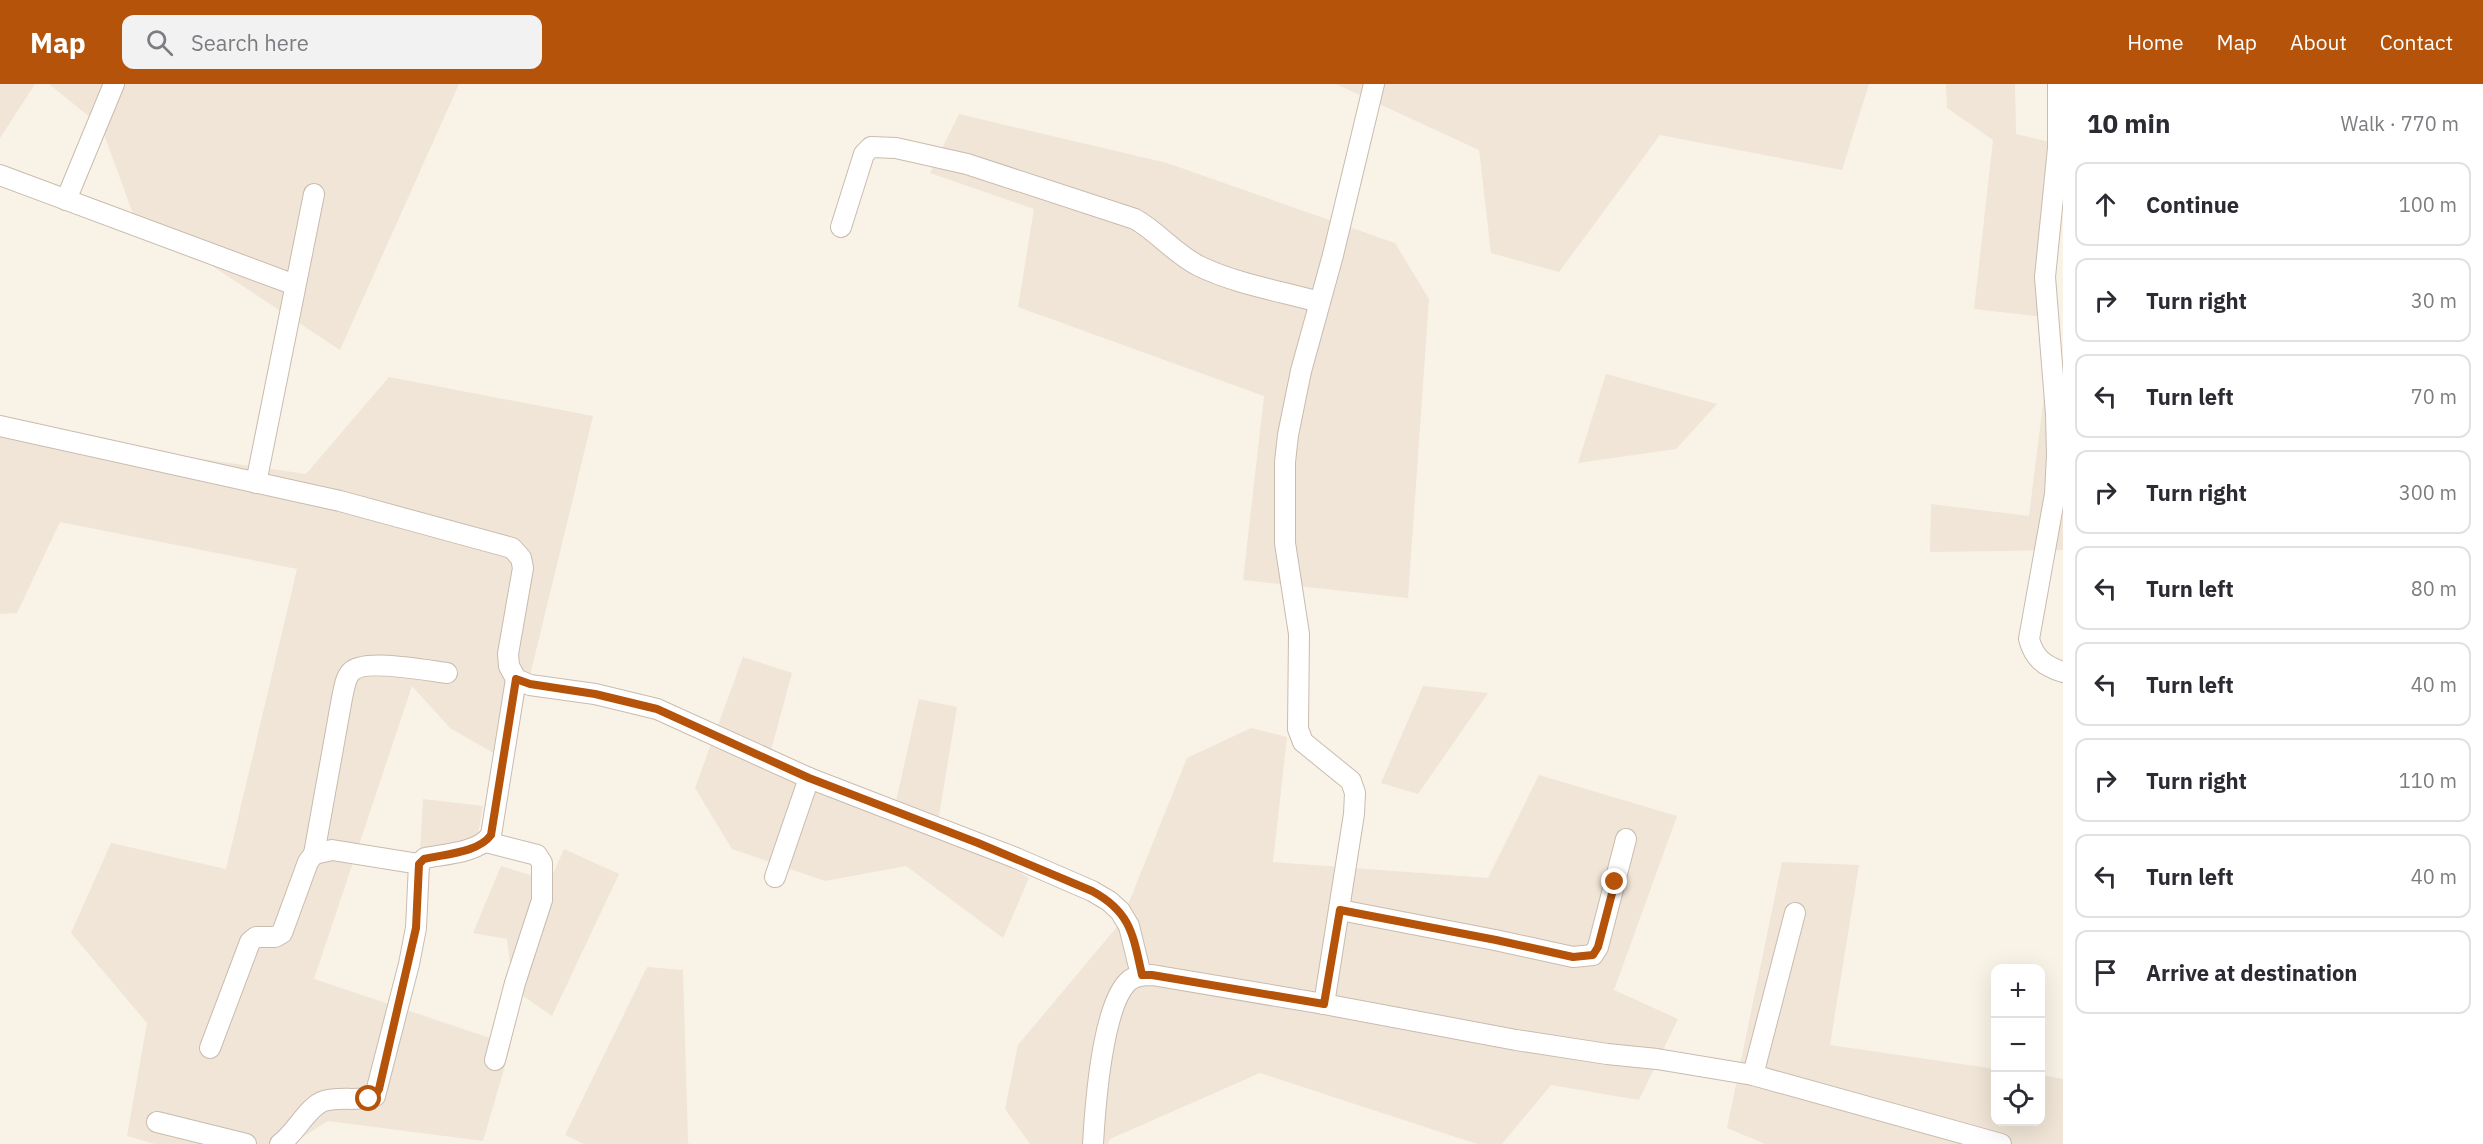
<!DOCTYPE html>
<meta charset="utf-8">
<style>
body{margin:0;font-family:"IBM Plex Sans",sans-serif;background:#f2f2f3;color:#2b2b33}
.controls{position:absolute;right:18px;bottom:18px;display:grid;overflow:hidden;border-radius:12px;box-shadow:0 6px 24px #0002}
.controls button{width:54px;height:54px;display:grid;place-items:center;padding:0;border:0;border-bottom:2px solid #e1e1e2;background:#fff;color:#2b2b33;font:30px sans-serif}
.stop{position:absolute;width:18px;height:18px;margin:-14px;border:4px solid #b45309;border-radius:50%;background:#fff}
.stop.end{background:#b45309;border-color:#fff;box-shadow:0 2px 6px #0008}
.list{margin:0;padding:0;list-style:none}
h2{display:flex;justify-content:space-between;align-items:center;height:78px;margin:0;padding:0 24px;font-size:26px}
h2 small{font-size:20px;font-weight:400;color:#7c7c81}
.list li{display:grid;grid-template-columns:39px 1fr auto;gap:18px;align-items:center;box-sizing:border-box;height:84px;margin:0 12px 12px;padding:0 12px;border:2px solid #e1e1e2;border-radius:12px}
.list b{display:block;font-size:22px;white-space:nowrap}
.list em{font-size:20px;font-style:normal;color:#7c7c81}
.icon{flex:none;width:33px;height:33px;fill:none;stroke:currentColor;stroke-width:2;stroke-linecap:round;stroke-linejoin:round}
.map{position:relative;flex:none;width:2063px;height:1060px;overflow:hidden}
header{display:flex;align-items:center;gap:36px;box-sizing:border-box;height:84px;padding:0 30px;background:#b45309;color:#fff}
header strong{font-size:28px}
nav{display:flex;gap:33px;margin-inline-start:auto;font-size:21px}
.search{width:420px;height:54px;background:#f2f2f3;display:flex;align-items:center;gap:15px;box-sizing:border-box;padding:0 21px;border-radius:12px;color:#7c7c81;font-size:22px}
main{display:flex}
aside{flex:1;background:#fff}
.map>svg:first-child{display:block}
</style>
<header>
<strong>Map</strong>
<div class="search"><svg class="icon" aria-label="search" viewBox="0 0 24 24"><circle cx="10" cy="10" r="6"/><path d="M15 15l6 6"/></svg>Search here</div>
<nav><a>Home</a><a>Map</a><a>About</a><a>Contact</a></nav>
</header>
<main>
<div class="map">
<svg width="2063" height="1060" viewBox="0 0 2063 1060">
<rect width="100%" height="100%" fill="#f9f3e7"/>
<!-- residential -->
<g fill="#f0e5d6">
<polygon points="0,0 35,0 0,54"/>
<polygon points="49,0 459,0 340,266 133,130 101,42"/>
<polygon points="1336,0 1869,0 1842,86 1660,51 1559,188 1491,169 1479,66"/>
<polygon points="1946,0 2015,0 2016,50 2063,61 2053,234 1974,225 1993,56 1947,24"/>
<polygon points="959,30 1167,79 1395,159 1429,215 1408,514 1243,496 1264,312 1018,223 1034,125 930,89"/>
<polygon points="2063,279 2063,466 1930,468 1931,420 2029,432 2048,280"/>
<polygon points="1606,290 1717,320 1676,365 1578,379"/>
<polygon points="389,293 593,332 509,678 450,644 412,602 314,895 511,961 483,1057 328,1037 292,1060 155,1060 127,1052 147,939 71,849 111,759 226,785 297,485 60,438 17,529 0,530 0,346 306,390"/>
<polygon points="743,573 792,589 767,681 896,717 919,615 957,623 938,738 1029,794 1003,854 906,782 825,797 732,765 695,704"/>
<polygon points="1423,602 1488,609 1418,710 1381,699"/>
<polygon points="1251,644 1287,653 1273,778 1488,794 1539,691 1677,732 1614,906 1678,935 1639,1016 1551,1001 1502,1060 1477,1060 1260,989 1110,1055 1108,1060 1030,1060 1005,1025 1018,961 1121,838 1187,674"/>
<polygon points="423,715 483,722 476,762 420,768"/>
<polygon points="564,765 619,790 552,932 513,905 507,855 473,849 501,782 550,797"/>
<polygon points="1782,778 1859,781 1830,961 1995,985 1996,1038 2040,1038 2041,991 2063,995 2063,1060 1765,1060 1727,1044"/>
<polygon points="647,883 683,886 688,1059 690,1060 584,1060 565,1051"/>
</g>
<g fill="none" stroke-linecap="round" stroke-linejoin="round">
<!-- minor casing -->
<g stroke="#c9bbae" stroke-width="22">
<g id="minor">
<path d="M2058,0V64L2045,193L2056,330L2057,371L2055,410L2029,555C2034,574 2044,582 2063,588"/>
<polyline points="0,91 295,201"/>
<polyline points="66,116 114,0"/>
<path d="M841,143L864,70L871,63L896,64L967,80L1135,135C1158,148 1175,170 1199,182C1236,200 1280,207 1319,218"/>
<polyline points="0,342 340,417 512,464 521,474 523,484 508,570 509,582 516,595 530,601 595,610 657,625 809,694 1016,774 1092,807 1109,817 1120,827 1129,842 1141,891"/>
<polyline points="256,399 314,110"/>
<polyline points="486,758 537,771 542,779 542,816 515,899 495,976"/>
<path d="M314,770L342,614C344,606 345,594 351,588C364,574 429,587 447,589"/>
<polyline points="775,793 809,694"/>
<polyline points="1340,826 1495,856 1573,873 1593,871 1598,863 1626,755"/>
<polyline points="1324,920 1354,730 1355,709 1351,697 1303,658 1298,645 1299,550 1285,459 1285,378 1288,351 1301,287 1333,171 1374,0"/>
<polyline points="210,964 250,858 256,853 275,853 282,849 308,778 314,770 332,766 419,780"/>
<polyline points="1753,991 1795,829"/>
<polyline points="157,1038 246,1060"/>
<path d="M280,1060C295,1050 308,1022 324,1017C340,1012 359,1018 375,1012L409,880L416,844L419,780L425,774C446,770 478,769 491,751L516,595"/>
<path d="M1093,1060C1095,1025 1102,918 1130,896C1137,891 1145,891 1152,891L1324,920L1516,956L1607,970L1657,975L1753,991L2001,1060"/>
</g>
</g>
<!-- minor -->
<use href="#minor" stroke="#fff" stroke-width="20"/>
</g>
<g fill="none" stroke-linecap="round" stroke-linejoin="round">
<!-- route -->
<path stroke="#b45309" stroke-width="8" d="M369,1015L375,1012L379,1005L416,844L419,780L424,775C444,770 478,769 491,751L516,595L530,600L595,610L657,625L809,694L978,759L1092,807C1131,828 1133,851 1142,891H1152L1324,920L1340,826L1496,856L1573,873L1593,871L1598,863L1615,798"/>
</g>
</svg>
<div class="controls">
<button>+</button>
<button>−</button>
<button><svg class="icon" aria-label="locate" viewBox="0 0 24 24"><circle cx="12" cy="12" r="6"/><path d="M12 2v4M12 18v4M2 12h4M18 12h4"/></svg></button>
</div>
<div class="stop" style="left:369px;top:1015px"></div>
<div class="stop end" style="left:1615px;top:798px"></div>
</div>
<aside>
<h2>10 min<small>Walk · 770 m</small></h2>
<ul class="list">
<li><svg class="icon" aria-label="ahead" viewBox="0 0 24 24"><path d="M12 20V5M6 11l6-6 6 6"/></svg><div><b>Continue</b></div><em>100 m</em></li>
<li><svg class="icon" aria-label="right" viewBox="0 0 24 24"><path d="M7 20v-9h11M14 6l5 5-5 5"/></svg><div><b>Turn right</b></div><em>30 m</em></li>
<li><svg class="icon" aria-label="left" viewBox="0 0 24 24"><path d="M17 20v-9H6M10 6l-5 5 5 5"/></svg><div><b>Turn left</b></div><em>70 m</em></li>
<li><svg class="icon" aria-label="right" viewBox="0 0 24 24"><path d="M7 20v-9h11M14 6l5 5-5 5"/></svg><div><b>Turn right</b></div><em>300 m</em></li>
<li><svg class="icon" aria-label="left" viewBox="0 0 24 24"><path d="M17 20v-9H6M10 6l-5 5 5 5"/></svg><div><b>Turn left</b></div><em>80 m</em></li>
<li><svg class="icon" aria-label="left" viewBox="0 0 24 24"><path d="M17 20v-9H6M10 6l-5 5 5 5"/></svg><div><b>Turn left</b></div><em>40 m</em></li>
<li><svg class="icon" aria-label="right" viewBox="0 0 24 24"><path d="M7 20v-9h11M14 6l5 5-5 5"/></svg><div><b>Turn right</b></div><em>110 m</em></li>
<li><svg class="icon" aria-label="left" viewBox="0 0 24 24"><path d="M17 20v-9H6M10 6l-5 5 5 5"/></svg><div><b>Turn left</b></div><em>40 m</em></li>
<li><svg class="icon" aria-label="arrive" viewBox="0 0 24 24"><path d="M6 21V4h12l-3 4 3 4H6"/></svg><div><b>Arrive at destination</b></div></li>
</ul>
</aside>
</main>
